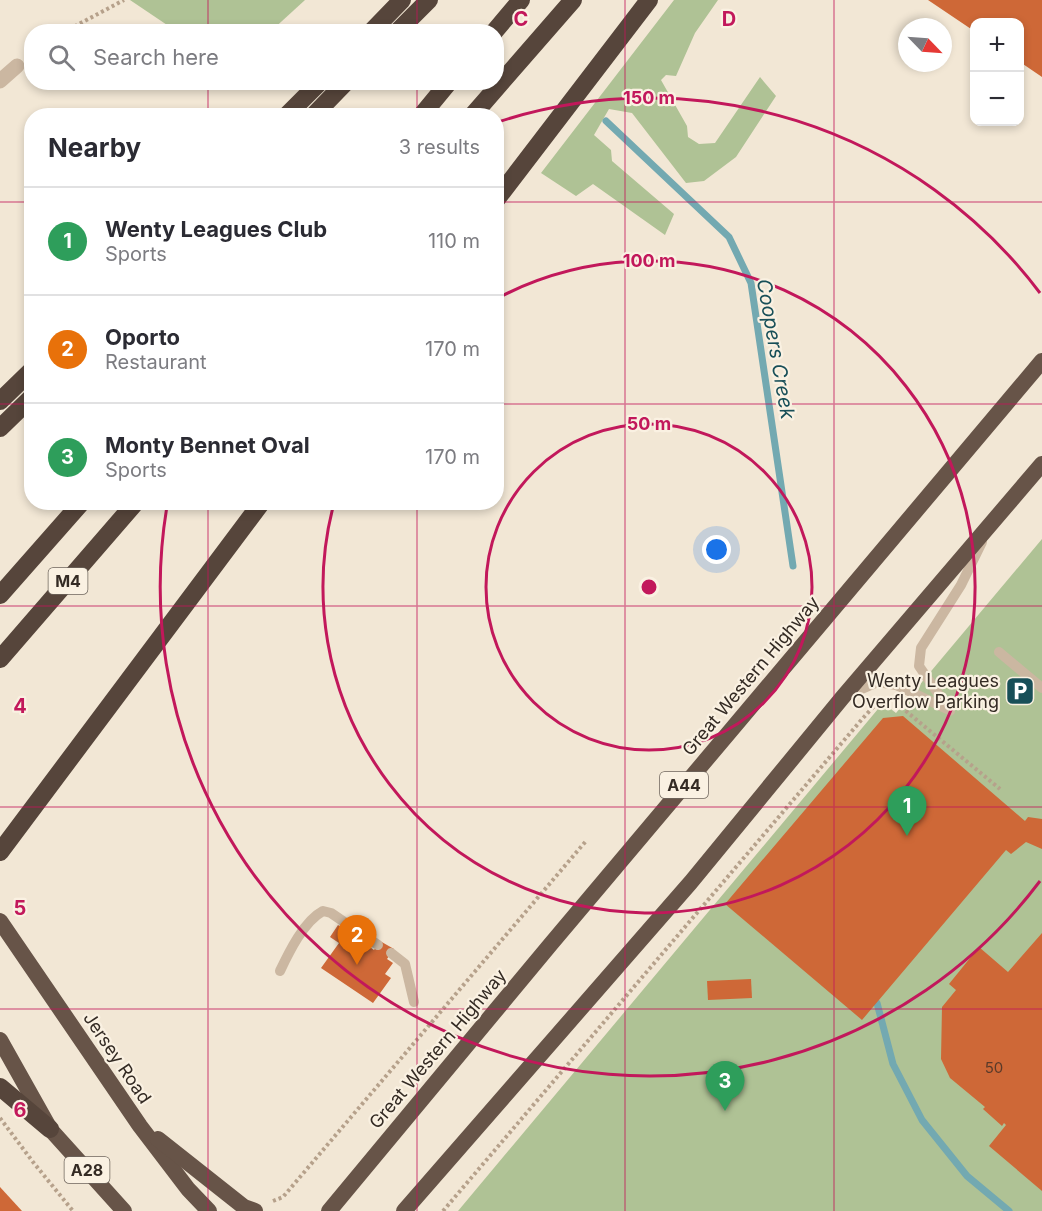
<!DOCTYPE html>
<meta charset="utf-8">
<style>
body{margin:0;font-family:Inter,sans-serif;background:#f2f2f3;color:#2b2b33}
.controls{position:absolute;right:18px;top:18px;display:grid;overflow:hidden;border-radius:12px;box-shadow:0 3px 9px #0003}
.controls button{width:54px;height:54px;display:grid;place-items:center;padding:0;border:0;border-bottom:2px solid #e1e1e2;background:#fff;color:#2b2b33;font:30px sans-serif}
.compass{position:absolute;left:898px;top:18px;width:54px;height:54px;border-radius:50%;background:#fff;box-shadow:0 3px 9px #0003;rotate:115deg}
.you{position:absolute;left:717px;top:550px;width:21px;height:21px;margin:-15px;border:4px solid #fff;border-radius:50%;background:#1a73e8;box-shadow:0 0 0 9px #1a73e833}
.badge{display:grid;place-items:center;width:39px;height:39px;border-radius:50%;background:#184f58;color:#fff;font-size:20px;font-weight:700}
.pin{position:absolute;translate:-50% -50px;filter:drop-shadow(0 2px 3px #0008)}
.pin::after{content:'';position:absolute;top:32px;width:21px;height:18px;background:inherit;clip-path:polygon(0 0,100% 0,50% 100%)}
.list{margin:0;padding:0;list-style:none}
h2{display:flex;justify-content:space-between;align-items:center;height:78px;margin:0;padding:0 24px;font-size:26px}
h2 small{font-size:20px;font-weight:400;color:#7c7c81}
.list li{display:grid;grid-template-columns:39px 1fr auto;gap:18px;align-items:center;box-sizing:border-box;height:108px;padding:0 24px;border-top:2px solid #e1e1e2}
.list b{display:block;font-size:22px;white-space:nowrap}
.list p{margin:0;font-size:20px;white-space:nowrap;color:#7c7c81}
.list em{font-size:20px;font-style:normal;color:#7c7c81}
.icon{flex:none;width:33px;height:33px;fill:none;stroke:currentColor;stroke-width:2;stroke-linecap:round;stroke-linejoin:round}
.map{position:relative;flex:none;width:1042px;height:1211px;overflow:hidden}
.search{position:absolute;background:#fff;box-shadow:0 3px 9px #0003;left:24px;top:24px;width:480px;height:66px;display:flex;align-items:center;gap:15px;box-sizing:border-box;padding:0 21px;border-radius:24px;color:#7c7c81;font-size:22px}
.panel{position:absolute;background:#fff;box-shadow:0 3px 9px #0003;left:24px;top:108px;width:480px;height:402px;border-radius:24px}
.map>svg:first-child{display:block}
</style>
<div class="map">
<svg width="1042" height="1211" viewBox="0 0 1042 1211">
<rect width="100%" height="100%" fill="#f2e7d5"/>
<!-- green -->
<g fill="#afc295">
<polygon points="130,0 305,0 270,32 176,31"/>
<polygon points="674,0 718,0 695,33 676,76 666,75 661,80 687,126 688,137 699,144 715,143 760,77 776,96 736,157 704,181 686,183 632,113 609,109 594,135 611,150 612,161 674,214 665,235 593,184 576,196 541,173"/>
<polygon points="1042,539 1042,1211 458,1211 883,703 896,713"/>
</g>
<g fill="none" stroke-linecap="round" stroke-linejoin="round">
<!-- stream -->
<g stroke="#73a9b1" stroke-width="7">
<polyline points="606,121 729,237 751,283 793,566"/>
<polyline points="877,1003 893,1064 922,1120 967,1176 1009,1211"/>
</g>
</g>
<!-- building -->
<g fill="#ce6837">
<polygon points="928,0 1042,0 1042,77 1020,62 1020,22 974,22 974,31"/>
<polygon points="903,716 1025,821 1028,817 1042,819 1042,849 1026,842 1011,854 1006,850 862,1020 725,904 883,718"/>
<polygon points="338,925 374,950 380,941 394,949 387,959 393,963 385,974 391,978 373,1003 321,968 339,943 330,937"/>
<polygon points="1042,933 1042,1191 989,1146 1006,1125 1004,1123 1002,1126 983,1109 985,1107 950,1078 941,1059 942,1007 956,990 949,984 979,947 1008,972"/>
<polygon points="751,979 752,998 708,1000 707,981"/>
<polygon points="0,1187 22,1211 0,1211"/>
</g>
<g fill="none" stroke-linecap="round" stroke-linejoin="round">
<!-- path -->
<g stroke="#b6a18b" stroke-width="4" stroke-dasharray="3 3" stroke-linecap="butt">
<polyline points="64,32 124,0"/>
<polyline points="901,707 1000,789"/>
<polyline points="0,1118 33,1162 73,1211"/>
<polyline points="273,1201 283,1197 586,841"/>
<polyline points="443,1211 863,718 878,702 889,702"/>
</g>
<!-- service -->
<g stroke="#cbb7a1" stroke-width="10">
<polyline points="999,652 1042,688"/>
<polyline points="848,695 878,682 896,685 947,709"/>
<polyline points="950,711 919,666 921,648 961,585 982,542"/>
<polyline points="391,953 405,964 414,1002"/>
<path d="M280,971C289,952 304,921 323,911L331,913L378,945"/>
</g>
<!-- minor -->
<polyline stroke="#cbb7a1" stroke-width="15" points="0,81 17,66"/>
<!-- trunk -->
<g stroke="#675448" stroke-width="16">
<polyline points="0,921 140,1126 188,1189 209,1211"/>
<polyline points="0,1040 50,1129 124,1211"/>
<polyline points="158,1139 244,1207 255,1211"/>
<polyline points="329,1211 550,945 1042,361"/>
<polyline points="404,1211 691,882 842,698 1042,464"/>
</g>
<!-- motorway -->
<g stroke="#56453b" stroke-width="18">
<polyline points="371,32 402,0"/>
<polyline points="397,32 429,0"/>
<polyline points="494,32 521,0"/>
<polyline points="286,116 320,82"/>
<polyline points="313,116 346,82"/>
<polyline points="421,116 449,82"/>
<polyline points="472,116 573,0"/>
<polyline points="496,200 649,0"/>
<polyline points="0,401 32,370"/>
<polyline points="0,428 32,397"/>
<polyline points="0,595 82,502"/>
<polyline points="0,659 136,502"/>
<polyline points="0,852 262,502"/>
<polyline points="0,1087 50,1129"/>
</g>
</g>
<!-- grid -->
<path fill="none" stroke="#c2185b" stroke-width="1.5" stroke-opacity="0.55" d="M208,0V32M417,0V32M625,0V1211M834,0V1211M208,82V116M417,82V116M0,202H32M496,202H1042M0,404H32M496,404H1042M208,502V1211M417,502V1211M0,606H1042M0,807H1042M0,1009H1042"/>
<!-- distance rings -->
<g fill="none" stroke="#c2185b" stroke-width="3">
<circle cx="649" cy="587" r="163"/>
<path d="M498 298A326 326 0 1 1 334 503"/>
<path d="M1040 881A489 489 0 0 1 167 506M498 122A489 489 0 0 1 1040 293"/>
</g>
<!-- icons -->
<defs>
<g id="parking-square" transform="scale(1.5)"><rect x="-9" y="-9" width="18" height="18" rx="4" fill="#184f58" stroke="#faf1e2"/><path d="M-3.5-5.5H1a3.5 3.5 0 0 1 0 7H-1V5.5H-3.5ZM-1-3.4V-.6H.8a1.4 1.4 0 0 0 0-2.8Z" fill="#fff"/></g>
</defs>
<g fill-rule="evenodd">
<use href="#parking-square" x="1020" y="691"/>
</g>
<g text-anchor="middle" stroke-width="4.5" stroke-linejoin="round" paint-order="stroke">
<!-- number labels -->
<g font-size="15" fill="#5a3a29">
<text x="994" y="1073">50</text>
</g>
<!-- shield labels -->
<g fill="#faf1e2" stroke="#6f665d" stroke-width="1.5">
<rect x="48.5" y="568" width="39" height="26" rx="4.5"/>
<rect x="660" y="772" width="48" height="26" rx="4.5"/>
<rect x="64.5" y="1157" width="45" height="26" rx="4.5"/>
</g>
<g font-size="16" font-weight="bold" fill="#342b24">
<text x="68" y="587">M4</text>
<text x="684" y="791">A44</text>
<text x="87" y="1176">A28</text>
</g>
<!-- street labels -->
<g font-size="18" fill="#342b24" stroke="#faf1e2">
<text transform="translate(751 676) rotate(-50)" y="6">Great Western Highway</text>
<text transform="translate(438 1049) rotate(-50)" y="6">Great Western Highway</text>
<text transform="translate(117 1058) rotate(56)" y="6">Jersey Road</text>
</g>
<!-- poi labels -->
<g font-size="18" fill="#342b24" stroke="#faf1e2" text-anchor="end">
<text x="999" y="687">Wenty Leagues<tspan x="999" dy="21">Overflow Parking</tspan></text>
</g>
<!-- water labels -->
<g font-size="20" font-style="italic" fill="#184f58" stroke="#faf1e2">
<text transform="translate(776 349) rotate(80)" y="7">Coopers Creek</text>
</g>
</g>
<g font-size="20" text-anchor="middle" font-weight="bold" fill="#c2185b" stroke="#faf1e2" stroke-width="4.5" stroke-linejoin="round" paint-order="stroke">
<text x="521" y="26">C</text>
<text x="729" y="26">D</text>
<text x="20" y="713">4</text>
<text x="20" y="915">5</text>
<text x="20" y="1117">6</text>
</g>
<circle cx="649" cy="587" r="9" fill="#c2185b" stroke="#faf1e2" stroke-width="3"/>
<g font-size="18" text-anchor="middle" font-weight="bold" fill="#c2185b" stroke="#faf1e2" stroke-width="4.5" stroke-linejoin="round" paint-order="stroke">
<text x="649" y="104">150 m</text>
<text x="649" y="267">100 m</text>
<text x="649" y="430">50 m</text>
</g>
</svg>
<div class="controls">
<button>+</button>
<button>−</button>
</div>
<svg class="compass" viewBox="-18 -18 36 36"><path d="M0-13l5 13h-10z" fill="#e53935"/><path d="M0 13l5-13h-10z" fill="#7c7c81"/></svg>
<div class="you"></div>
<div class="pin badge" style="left:907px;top:836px;background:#2e9e5b">1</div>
<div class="pin badge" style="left:357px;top:965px;background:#e8710a">2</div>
<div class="pin badge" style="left:725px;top:1111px;background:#2e9e5b">3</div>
<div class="search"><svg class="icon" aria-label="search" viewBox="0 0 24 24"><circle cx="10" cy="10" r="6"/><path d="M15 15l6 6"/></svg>Search here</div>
<section class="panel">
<h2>Nearby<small>3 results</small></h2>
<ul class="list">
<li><span class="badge" style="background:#2e9e5b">1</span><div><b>Wenty Leagues Club</b><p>Sports</p></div><em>110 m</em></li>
<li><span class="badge" style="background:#e8710a">2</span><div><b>Oporto</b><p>Restaurant</p></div><em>170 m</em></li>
<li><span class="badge" style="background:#2e9e5b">3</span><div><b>Monty Bennet Oval</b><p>Sports</p></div><em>170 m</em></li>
</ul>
</section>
</div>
